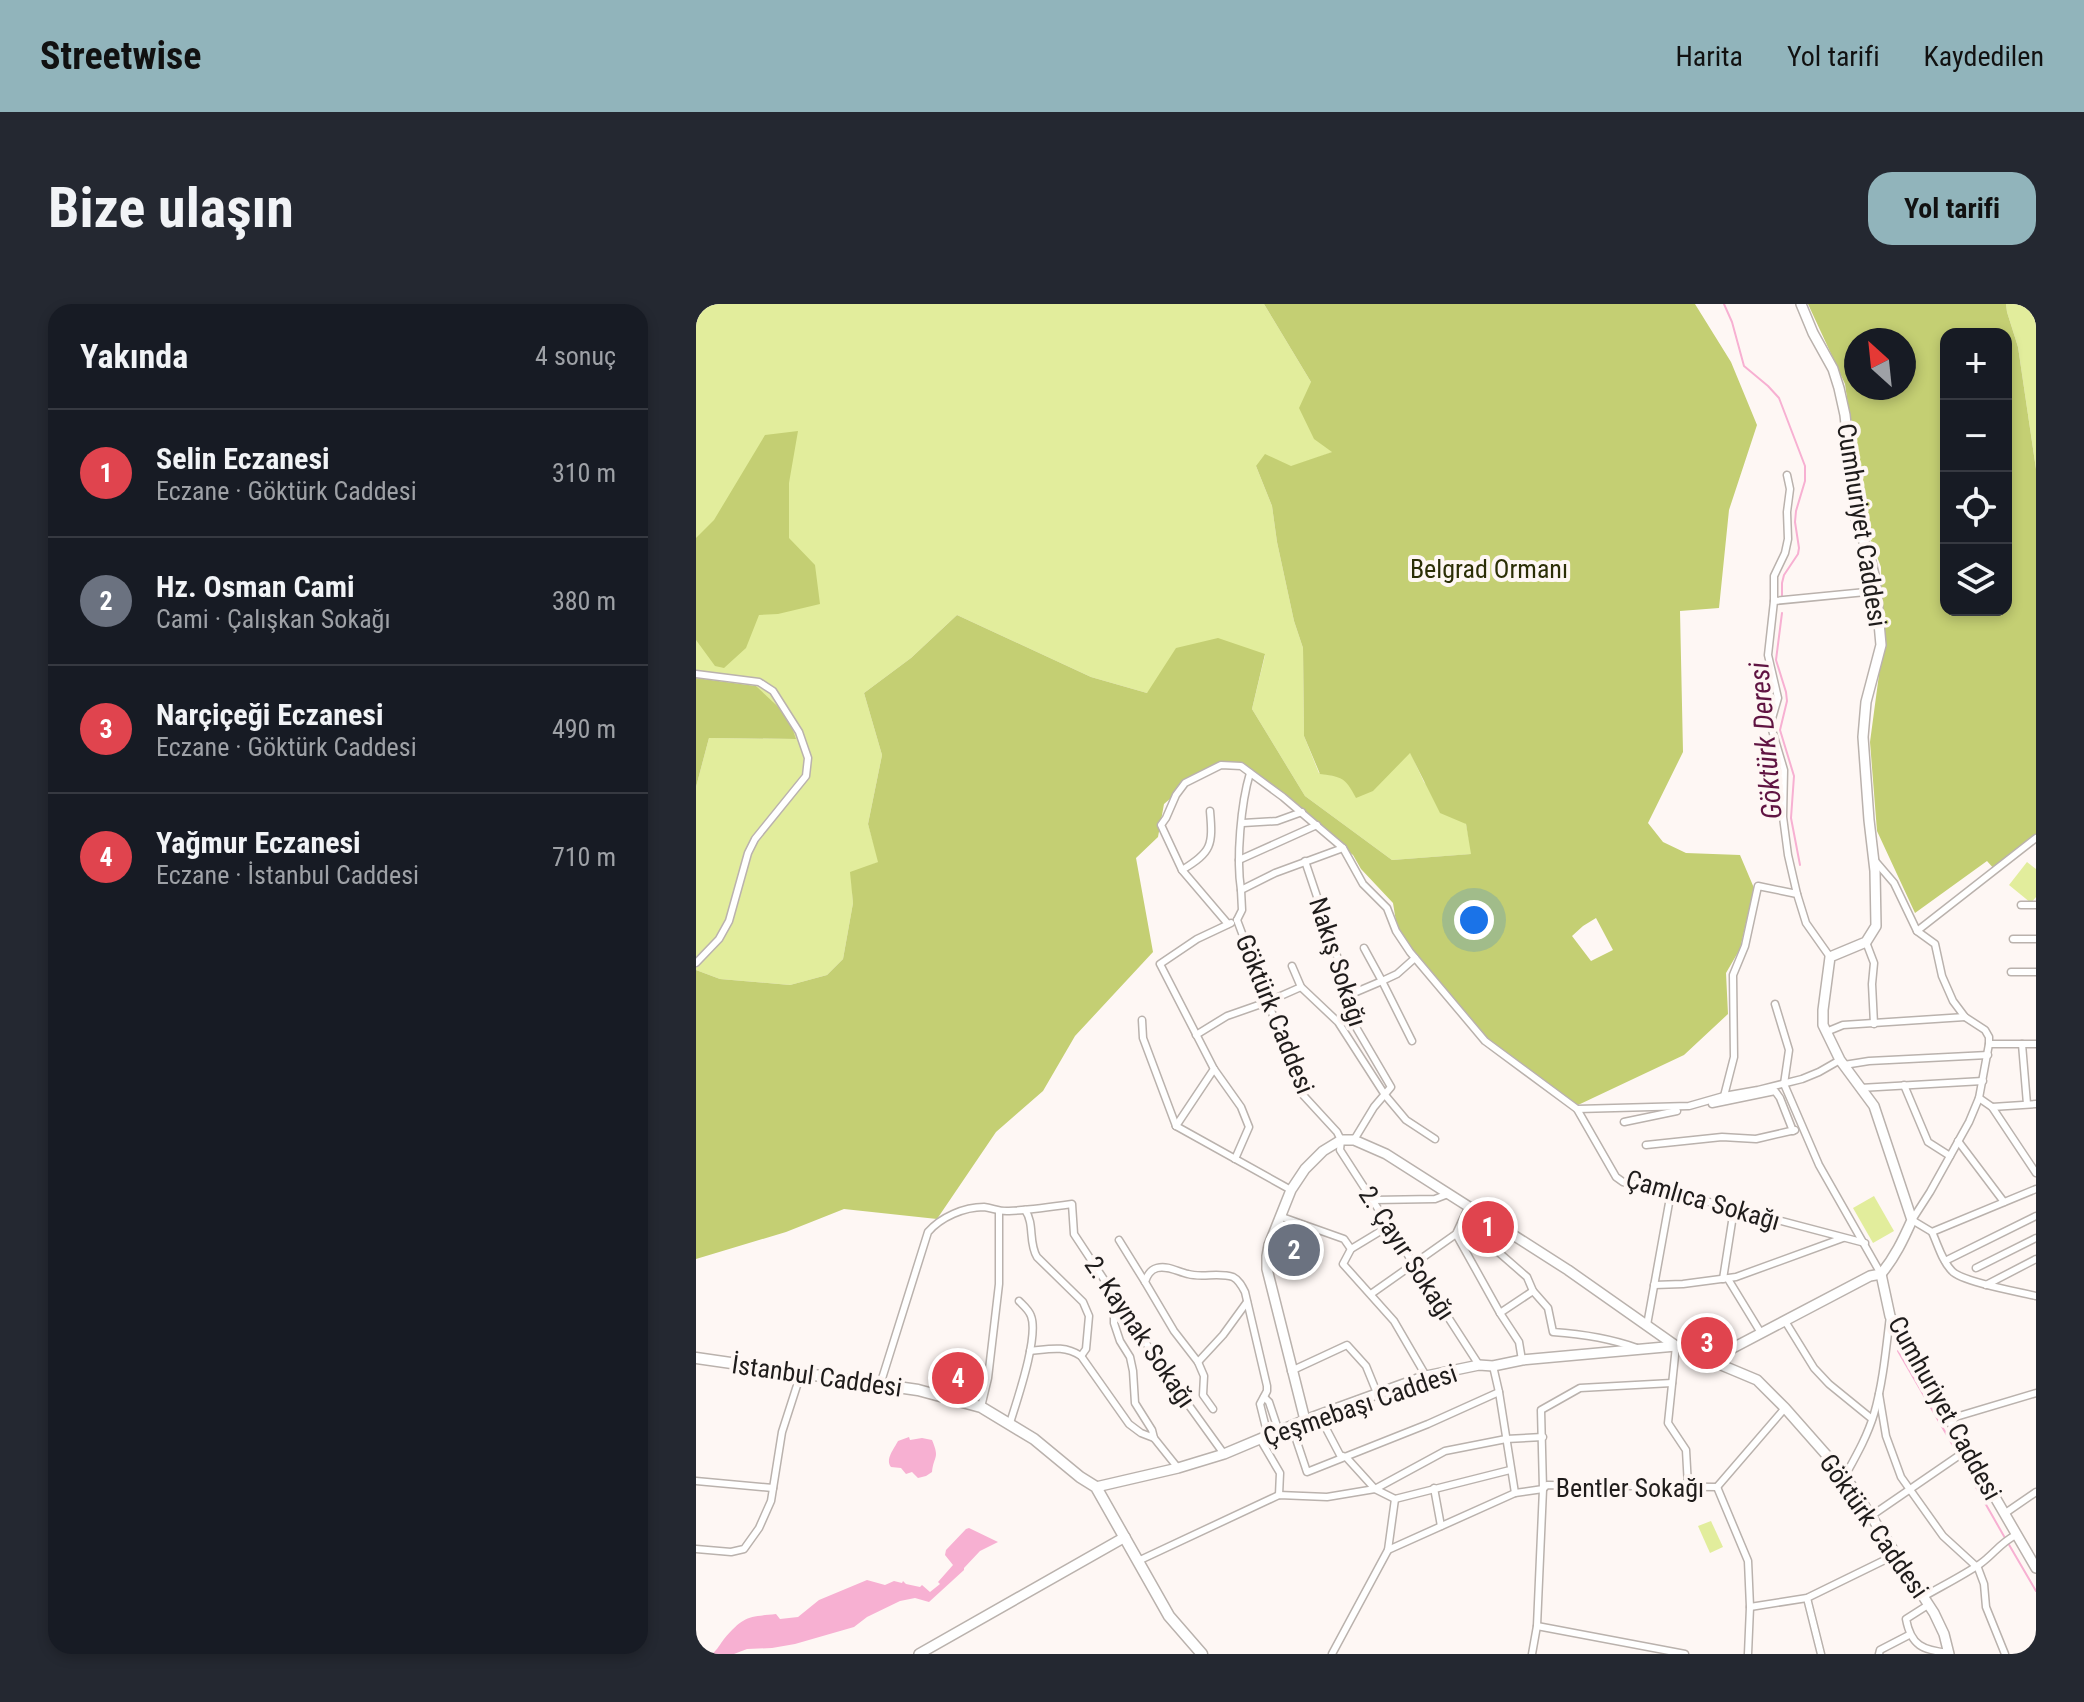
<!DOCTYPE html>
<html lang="tr">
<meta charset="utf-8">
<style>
body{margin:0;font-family:"Roboto Condensed",sans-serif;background:#242831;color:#f1f3f6}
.controls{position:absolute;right:24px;top:24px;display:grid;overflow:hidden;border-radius:16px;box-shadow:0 4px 12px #0003}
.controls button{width:72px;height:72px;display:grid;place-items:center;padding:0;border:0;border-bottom:2px solid #363941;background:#171b24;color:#f1f3f6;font:40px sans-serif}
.compass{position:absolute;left:1148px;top:24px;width:72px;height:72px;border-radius:50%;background:#171b24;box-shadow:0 4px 12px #0003;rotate:333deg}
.you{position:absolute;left:778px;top:616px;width:28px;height:28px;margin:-20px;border:6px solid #fff;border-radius:50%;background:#1a73e8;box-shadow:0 0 0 12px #1a73e833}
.badge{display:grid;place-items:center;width:52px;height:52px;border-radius:50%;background:#91b4bb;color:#fff;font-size:26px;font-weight:700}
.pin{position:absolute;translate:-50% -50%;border:4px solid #fff;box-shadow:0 2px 8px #0006}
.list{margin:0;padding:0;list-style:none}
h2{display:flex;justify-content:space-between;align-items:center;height:104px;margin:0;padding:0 32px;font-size:34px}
h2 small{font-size:26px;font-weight:400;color:#9ea1a6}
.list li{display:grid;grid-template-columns:52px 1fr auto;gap:24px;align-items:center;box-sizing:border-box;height:128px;padding:0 32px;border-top:2px solid #363941}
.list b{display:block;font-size:30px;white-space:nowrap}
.list p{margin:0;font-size:26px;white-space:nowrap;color:#9ea1a6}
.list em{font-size:26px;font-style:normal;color:#9ea1a6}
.icon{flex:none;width:44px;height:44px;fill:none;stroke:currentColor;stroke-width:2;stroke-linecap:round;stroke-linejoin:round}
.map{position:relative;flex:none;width:1340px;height:1350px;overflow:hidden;border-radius:24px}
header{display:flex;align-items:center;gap:48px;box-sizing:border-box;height:112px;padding:0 40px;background:#91b4bb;color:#111}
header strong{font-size:38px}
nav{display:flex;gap:44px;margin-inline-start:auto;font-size:28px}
.intro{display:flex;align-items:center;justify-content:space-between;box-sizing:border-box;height:192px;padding:0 48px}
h1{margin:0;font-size:56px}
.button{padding:20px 36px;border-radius:24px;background:#91b4bb;color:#111;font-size:28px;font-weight:700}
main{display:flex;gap:48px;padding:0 48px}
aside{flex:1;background:#171b24;border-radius:24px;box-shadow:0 4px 12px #0003}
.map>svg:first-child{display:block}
</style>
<header>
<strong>Streetwise</strong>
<nav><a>Harita</a><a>Yol tarifi</a><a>Kaydedilen</a></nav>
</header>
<div class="intro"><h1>Bize ulaşın</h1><a class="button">Yol tarifi</a></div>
<main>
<aside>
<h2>Yakında<small>4 sonuç</small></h2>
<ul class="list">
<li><span class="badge" style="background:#e0444e">1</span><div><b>Selin Eczanesi</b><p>Eczane · Göktürk Caddesi</p></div><em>310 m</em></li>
<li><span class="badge" style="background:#6b7280">2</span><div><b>Hz. Osman Cami</b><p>Cami · Çalışkan Sokağı</p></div><em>380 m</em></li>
<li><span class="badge" style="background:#e0444e">3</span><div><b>Narçiçeği Eczanesi</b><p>Eczane · Göktürk Caddesi</p></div><em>490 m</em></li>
<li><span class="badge" style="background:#e0444e">4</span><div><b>Yağmur Eczanesi</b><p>Eczane · İstanbul Caddesi</p></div><em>710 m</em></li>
</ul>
</aside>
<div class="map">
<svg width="1340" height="1350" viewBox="0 0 1340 1350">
<rect width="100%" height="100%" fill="#fef7f4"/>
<!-- green -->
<g fill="#e2ed9c">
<polygon points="0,0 568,0 615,78 637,148 595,163 560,162 576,202 581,238 598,317 607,344 608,432 623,469 645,473 652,478 714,448 728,478 770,520 776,550 696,556 609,492 556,405 569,351 451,389 395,373 261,311 215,354 168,389 186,451 172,520 183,558 155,569 157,599 147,655 131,671 94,681 24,675 0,666 0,483 13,434 99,435 60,382 0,374"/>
<polygon points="1310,0 1340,0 1340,165 1322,43 1311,8"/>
<polygon points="1331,558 1340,565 1340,593 1335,599 1313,581"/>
<polygon points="1178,892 1198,927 1177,939 1157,904"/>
<polygon points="1015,1217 1027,1243 1014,1249 1002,1222"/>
</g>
<!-- forest -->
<g fill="#c4cf73" fill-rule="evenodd">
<path d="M568,0H999L1035,58L1061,121L1033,206L1023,304L984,307L987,448L952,519L967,538L990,549L1044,551L1058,584L1044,645L1030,669L1032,710L988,751L882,801L838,776L789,734L725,660L701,624L697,599L665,565L657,551L543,464H522L491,480L468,500L462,533L440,554L457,648L379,732L347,787L300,828L241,915L148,905L90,928L0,955V666L24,675L94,681L131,671L147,655L157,599L154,568L182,558L172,520L186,451L168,389L215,354L261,311L395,373L451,389L480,344L522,334L569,350L556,405L609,492L696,556L775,550L770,520L744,509L714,449L677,487L660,494C649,473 646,473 624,470L608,432L607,344L598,317L581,238L576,202L560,162L569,150L595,162L636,148L618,135L603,104L615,78ZM900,614L917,646L895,657L876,632L887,622Z"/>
<path d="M1112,0H1310L1311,8L1322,43L1340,165V536L1299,566L1291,557L1219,609L1181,527L1174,438L1186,348L1185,263L1164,209L1163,178L1149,80ZM1250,30H1310V306H1250ZM1160,36H1208V84H1160Z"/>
<polygon points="102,127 93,179 93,234 119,261 124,300 82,310 63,311 50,344 28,364 19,362 0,336 0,234 18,216 69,131"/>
<polygon points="0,374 60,382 92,412 100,435 13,434 0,483"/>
</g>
<!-- water -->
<g fill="#f7b0d2">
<path d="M213,1133L214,1136L226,1134L236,1136C244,1155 238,1151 236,1168L230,1172L222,1174L216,1168L210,1170L205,1164L195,1163C189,1155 198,1145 202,1137Z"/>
<path d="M273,1224L302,1238L284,1247L268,1264V1266L233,1298L219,1294L204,1297L171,1313L158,1323L99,1340L76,1344L51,1345L38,1350H16C22,1345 24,1340 28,1335C48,1312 51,1313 80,1310L84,1315L102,1313L123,1296L171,1276L189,1281L198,1277L206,1279L207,1277L210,1280L224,1283L226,1281L234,1288L244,1280L242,1278L257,1261L249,1251L250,1246L270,1225Z"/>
</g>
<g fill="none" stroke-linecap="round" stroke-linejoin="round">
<!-- stream -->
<g stroke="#f7b0d2" stroke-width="2">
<polyline points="1028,0 1036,18 1048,62 1072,82 1083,94 1109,162 1109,177 1100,207 1099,218 1103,244 1102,250 1088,271 1086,279 1086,293"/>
<polyline points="1086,309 1080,356 1090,388 1091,397 1084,426 1098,472 1095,514 1104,561"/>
<polyline points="1202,1047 1259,1145"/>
<polyline points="1264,1155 1309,1234"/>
<polyline points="1312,1239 1340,1287"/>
</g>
<!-- street casing -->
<g stroke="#bab2ad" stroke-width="9">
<g id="street">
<polyline points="1091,171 1094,185 1091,208 1092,235 1089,249 1078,272 1078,297 1072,351 1082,394 1075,418 1076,426 1088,466 1087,513 1092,551 1101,590"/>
<polyline points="1078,297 1180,287"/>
<polyline points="0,370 63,378 77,387 103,428 112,454 110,472 59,535 52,549 33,617 23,635 0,659"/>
<polyline points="547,519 581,517 606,508"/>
<polyline points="543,556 621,521"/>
<polyline points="609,557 641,652 661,725 695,783 678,803 658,836"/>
<polyline points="1180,558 1198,579 1221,627 1239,640 1246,672 1257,697 1269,713 1289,726 1293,733 1293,740 1283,794 1273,818 1234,888 1216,916 1236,928 1340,885"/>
<path d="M486,566C516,548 517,541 514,507"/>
<path d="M545,586C540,554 545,499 554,469"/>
<polyline points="1325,601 1340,601"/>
<polyline points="541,616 607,791 641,828 645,836 644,846 783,1061"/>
<polyline points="541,616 546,606 545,586 579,569 647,544"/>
<polyline points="535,619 501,635 464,660 518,765 545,803 553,823 539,855"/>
<polyline points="532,620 486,566 465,521 470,514 480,491 489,479 525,461 545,462 587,493 647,544 667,580 691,604 700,627 714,648 789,737 881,805 920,873 927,878 975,888 1169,939"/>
<polyline points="1221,627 1340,534"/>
<polyline points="1317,635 1340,635"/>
<polyline points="1170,638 1178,659 1176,680 1178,720"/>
<polyline points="596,662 605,683 642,718 689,791 710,816 739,835"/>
<polyline points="1315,668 1340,668"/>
<polyline points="653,691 686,677 668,644"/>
<polyline points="1079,700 1093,746 1088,780 1123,861 1185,970"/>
<polyline points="446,716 447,734 480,822"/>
<polyline points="1130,728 1147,721 1269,713"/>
<polyline points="500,731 531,712 571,698 605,683"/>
<polyline points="716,737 686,677 701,670 719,654"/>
<polyline points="1293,740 1340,740"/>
<polyline points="1326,740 1331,800"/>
<polyline points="1148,761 1173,757 1292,751"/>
<polyline points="1208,781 1232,838 1254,852"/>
<polyline points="1164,784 1287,777"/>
<polyline points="1028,792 1038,753 1037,671 1049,642 1062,582 1101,590 1110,619 1134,653"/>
<polyline points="1283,794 1296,803 1340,869"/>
<polyline points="1016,800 1079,787 1084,794 1097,827"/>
<polyline points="1296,803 1340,800"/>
<polyline points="881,805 993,802 1028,792 1062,786 1106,775 1123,768 1144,756"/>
<polyline points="928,818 981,807"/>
<polyline points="480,822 595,886"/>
<polyline points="480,822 518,765"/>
<polyline points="1262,837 1308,898"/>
<polyline points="950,841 1026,833 1060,835 1099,826"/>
<polyline points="678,896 739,895 752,890"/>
<path d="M329,906C339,920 332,938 341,953L387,998L393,1012L390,1045L385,1052"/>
<polyline points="586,913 648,935 655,945"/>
<polyline points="693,922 655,945 647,960 698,1017 730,1072"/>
<path d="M1236,928C1242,941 1246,957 1256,967C1266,978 1323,988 1340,992"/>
<polyline points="760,930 804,1009 823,1038 826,1056"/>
<path d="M762,932L774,930L792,939L831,973L837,987L852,1004L857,1028C886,1030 913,1034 941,1044"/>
<polyline points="423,936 449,978"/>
<polyline points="1249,957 1340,912"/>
<polyline points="1280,964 1340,934"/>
<polyline points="1027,975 1038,905"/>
<polyline points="1032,975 1065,1029"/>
<polyline points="958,981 987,980 1040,973 1147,934"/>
<polyline points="1290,981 1340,955"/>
<polyline points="675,990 760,930 772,904"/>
<polyline points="423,999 418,1007 418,1019 424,1037 434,1053 437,1067 439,1099 456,1126 458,1134 482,1164"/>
<polyline points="804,1009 837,987"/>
<polyline points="1089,1017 1118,1064 1133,1080 1176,1115"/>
<polyline points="951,1021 975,888"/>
<polyline points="980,1042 972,1119 990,1146 992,1182"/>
<path d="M334,1047C354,1045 368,1041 385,1052L433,1120L445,1129L458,1134"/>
<polyline points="502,1058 527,1031 551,998"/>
<polyline points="797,1062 803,1088 819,1189"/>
<polyline points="595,1067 651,1041 670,1062 681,1089"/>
<path d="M184,1081L232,928C245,913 268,903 288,903C297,904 304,908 313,907C334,906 355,903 376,900L378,930L471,1071L528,1150"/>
<polyline points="1183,1090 1190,1132 1205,1173 1247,1232 1282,1264 1288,1280 1290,1303 1309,1350"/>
<polyline points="568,1093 573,1098 583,1128"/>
<polyline points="285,1103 292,1074 303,980 303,908"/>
<path d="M517,1105L507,1091L508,1072L502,1058L478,1027L449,978C451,971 454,966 461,964C472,961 482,968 492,970C506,974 523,968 537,973C543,976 546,982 549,988L571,1082V1087L564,1100L572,1132"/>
<polyline points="623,1111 644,1151 650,1153 679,1185 699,1195 814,1166"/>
<polyline points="1253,1115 1340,1089"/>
<path d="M314,1119C321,1096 343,1033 335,1012C333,1006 328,1002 323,997"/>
<polyline points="596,1123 611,1168 732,1120 803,1088"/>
<polyline points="564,1135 584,1169 583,1191"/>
<path d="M1149,1172C1160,1152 1171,1133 1178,1110C1187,1079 1190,1045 1194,1012"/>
<polyline points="0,1177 77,1184"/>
<polyline points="1021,1183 1052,1257 1054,1303 1052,1350"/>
<polyline points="1021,1183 1089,1104"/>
<polyline points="738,1184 745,1222"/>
<polyline points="1308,1210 1340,1188"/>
<polyline points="1175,1212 1271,1146"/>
<polyline points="0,1245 35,1248 48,1245 63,1224 75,1197 86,1128 105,1069"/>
<polyline points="692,1246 819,1189 847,1185 851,1181 1021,1183"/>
<polyline points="442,1257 583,1191 631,1193 679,1185 749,1147 810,1135 847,1133"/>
<path d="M1227,1293C1246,1282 1266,1272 1284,1260C1297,1251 1305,1238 1320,1231"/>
<polyline points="1111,1294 1125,1350"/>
<path d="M1232,1301L1210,1315C1215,1342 1227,1346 1252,1349"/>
<polyline points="1054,1303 1111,1294 1199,1251"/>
<polyline points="841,1322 989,1350"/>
<polyline points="636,1350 692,1246 699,1195"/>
<polyline points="836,1350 841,1322 847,1185 845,1106 884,1084 976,1079"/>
<polyline points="1183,1350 1184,1346 1213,1331"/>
</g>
</g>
<!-- secondary casing -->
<g stroke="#bab2ad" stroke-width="12">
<g id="secondary">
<path d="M1105,0L1117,29L1137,65L1143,84L1149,111L1161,221L1173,250L1179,275L1185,341L1170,398L1167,433L1173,516L1179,567L1180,622L1170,638L1134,653L1127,706V721L1144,756L1178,802L1216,916C1207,936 1199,953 1185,970"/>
<polyline points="1185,970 1194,1012 1340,1264"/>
<polyline points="1014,1056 1174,972 1185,970"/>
<polyline points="609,1116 571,965 571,952 573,941 595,886 609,865 627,847 645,836 658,836 690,850 872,966 980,1042 1061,1076 1089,1104 1149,1172 1238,1309 1248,1330 1253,1350"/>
<polyline points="400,1183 482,1164 528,1150 609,1116 730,1072 783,1061 797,1062 826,1056 980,1042"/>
<polyline points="223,1350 429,1233"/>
</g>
</g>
<!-- primary casing -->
<g stroke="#bab2ad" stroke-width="13">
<polyline id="primary" points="0,1054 222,1086 285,1103 338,1135 384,1173 400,1183 473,1312 506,1350"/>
</g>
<!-- street -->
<use href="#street" stroke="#fff" stroke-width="6"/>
<!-- secondary -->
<use href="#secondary" stroke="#fff" stroke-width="9"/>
<!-- primary -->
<use href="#primary" stroke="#fff" stroke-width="10"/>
</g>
<g text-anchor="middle" stroke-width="8" stroke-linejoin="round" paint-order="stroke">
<!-- street labels -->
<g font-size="26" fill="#1f1c1b" stroke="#fef7f4">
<text transform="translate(1166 221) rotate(81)" y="9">Cumhuriyet Caddesi</text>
<text transform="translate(642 658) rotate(72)" y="9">Nakış Sokağı</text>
<text transform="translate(579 710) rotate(68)" y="9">Göktürk Caddesi</text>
<text transform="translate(1007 896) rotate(16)" y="9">Çamlıca Sokağı</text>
<text transform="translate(711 949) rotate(57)" y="9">2. Çayır Sokağı</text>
<text transform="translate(444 1028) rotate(56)" y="9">2. Kaynak Sokağı</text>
<text transform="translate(121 1072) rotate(8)" y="9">İstanbul Caddesi</text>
<text transform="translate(664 1101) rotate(-19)" y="9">Çeşmebaşı Caddesi</text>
<text transform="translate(1249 1104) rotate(61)" y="9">Cumhuriyet Caddesi</text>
<text x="934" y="1193">Bentler Sokağı</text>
<text transform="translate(1178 1222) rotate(55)" y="9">Göktürk Caddesi</text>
</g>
<!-- park labels -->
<g font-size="26" fill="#2b2f06" stroke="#fef7f4">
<text x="793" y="274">Belgrad Ormanı</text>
</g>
<!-- water labels -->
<g font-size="28" font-style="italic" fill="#601442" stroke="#fef7f4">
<text transform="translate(1069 437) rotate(-95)" y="10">Göktürk Deresi</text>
</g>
</g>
</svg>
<div class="controls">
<button>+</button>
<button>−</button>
<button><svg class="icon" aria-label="locate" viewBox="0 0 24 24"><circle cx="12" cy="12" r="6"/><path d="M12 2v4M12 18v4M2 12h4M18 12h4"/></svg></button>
<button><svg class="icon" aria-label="layers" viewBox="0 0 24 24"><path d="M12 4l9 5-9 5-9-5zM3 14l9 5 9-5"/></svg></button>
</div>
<svg class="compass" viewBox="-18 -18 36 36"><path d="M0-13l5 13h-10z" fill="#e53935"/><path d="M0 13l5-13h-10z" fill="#9ea1a6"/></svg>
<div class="you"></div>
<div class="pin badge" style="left:792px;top:923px;background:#e0444e">1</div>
<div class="pin badge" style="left:598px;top:946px;background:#6b7280">2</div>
<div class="pin badge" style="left:1011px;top:1039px;background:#e0444e">3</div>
<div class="pin badge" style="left:262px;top:1074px;background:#e0444e">4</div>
</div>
</main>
